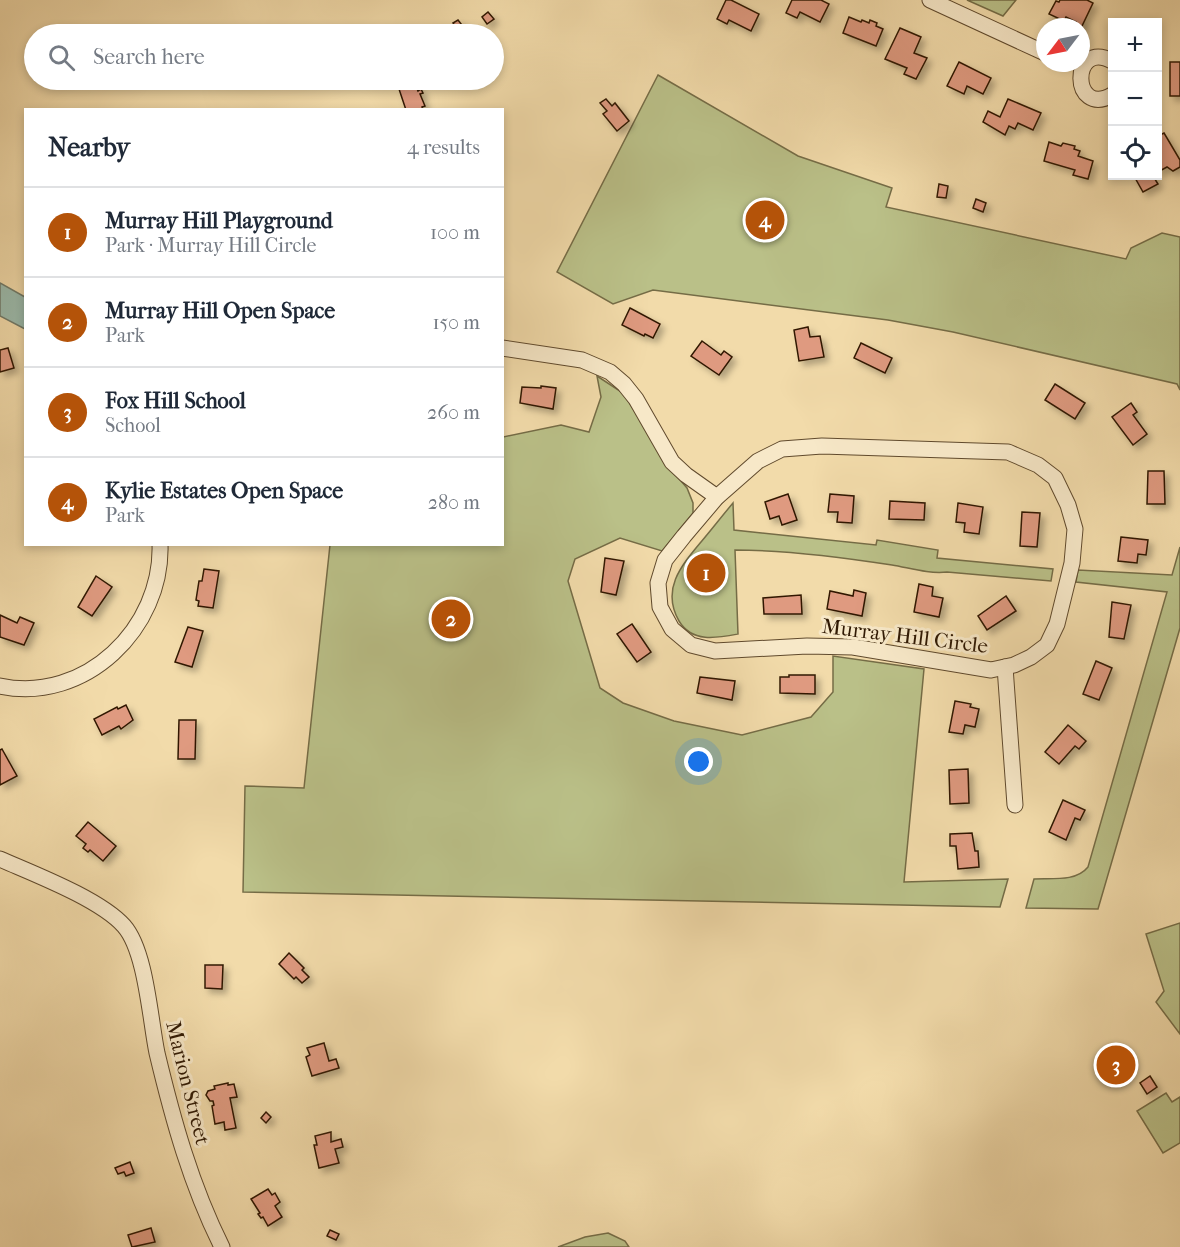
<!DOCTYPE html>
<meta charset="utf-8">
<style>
body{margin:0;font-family:"IM FELL French Canon",serif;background:#f2f2f3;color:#1f2937}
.controls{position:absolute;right:18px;top:18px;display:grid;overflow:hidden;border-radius:0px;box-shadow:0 3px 9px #0003}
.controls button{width:54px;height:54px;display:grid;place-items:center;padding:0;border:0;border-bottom:2px solid #e0e1e3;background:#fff;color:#1f2937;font:30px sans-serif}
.compass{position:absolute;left:1036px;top:18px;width:54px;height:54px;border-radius:50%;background:#fff;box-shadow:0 3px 9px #0003;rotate:238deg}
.you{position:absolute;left:699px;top:762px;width:21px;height:21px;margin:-15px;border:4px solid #fff;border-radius:50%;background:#1a73e8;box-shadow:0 0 0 9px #1a73e833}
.badge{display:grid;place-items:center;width:39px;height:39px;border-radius:50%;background:#b45309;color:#fff;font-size:20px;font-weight:700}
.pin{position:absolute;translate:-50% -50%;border:3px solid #fff;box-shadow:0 2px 6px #0006}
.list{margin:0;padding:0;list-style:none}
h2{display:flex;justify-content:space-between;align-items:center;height:78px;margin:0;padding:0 24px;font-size:26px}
h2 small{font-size:20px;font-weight:400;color:#747a83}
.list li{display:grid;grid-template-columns:39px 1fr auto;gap:18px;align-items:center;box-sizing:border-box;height:90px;padding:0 24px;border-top:2px solid #e0e1e3}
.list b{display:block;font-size:22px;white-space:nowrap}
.list p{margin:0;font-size:20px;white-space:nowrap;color:#747a83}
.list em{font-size:20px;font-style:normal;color:#747a83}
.icon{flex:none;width:33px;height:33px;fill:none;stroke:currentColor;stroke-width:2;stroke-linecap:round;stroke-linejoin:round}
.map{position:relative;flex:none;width:1180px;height:1247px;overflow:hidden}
.search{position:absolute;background:#fff;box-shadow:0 3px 9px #0003;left:24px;top:24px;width:480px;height:66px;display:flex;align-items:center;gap:15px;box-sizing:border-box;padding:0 21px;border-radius:33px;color:#747a83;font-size:22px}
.panel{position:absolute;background:#fff;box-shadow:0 3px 9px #0003;left:24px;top:108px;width:480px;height:438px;border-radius:0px}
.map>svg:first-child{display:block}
</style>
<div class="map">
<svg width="1180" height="1247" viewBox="0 0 1180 1247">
<defs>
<filter id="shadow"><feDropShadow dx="4.5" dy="4.5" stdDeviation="3" flood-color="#0004"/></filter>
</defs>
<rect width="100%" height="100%" fill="#f2dbaa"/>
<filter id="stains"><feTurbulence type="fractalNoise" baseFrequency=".00333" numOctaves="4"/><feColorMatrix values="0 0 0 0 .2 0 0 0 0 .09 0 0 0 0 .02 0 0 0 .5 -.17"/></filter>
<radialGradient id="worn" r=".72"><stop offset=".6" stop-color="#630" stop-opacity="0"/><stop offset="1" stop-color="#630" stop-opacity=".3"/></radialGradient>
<!-- green -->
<g fill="#bac088" stroke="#756c46" stroke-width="1.5">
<polygon points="967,0 1016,0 1003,16"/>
<polygon points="658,75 798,156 892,188 886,207 1126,259 1131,248 1162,233 1180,237 1180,390 1177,384 953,332 888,320 653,290 613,304 557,272"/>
<polygon points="597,376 623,393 676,475 687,488 693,503 693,513 662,551 620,538 575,559 568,581 600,688 623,703 674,721 742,735 811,717 833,692 833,656 924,669 904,882 1008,879 1000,907 243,892 245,786 304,788 330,545 502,544 503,437 561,425 589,432 601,397"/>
<path d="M733,503L734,530L876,545L877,540L938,550L937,558L1053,569L1051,581L947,572C928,574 910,568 892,565C841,557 787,550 735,550L738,634C717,638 692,643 679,621C661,589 681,566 701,542C712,529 722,516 733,503Z"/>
<path d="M1180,547V628L1098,909L1026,908L1034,879C1052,878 1076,882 1088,867L1167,592L1076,582L1078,570L1172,575Z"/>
<polygon points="1180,923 1180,1034 1156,1002 1164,991 1146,934"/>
<polygon points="1166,1093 1172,1102 1180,1097 1180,1143 1163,1153 1137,1111"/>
<polygon points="608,1233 625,1241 629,1247 558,1247 585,1237"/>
</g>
<!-- water -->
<polygon fill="#9bbbad" stroke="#707a69" stroke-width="1.5" points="0,283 25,297 25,329 0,316"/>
<!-- building -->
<g fill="#df9a80" stroke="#301903" stroke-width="1.5" filter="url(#shadow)">
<polygon points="726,0 731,0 759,14 751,31 729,20 727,24 717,19"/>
<polygon points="792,0 821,0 829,4 820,22 800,12 797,18 786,13"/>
<polygon points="1060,0 1087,0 1093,3 1081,28 1075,26 1076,22 1066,17 1064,21 1049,14 1056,1 1059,2"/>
<polygon points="488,12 494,19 487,24 482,17"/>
<polygon points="849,17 861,22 862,20 869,23 870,20 877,23 876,26 883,29 876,46 843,33"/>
<polygon points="458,20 465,29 460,32 453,23"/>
<polygon points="900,28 921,37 914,53 927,58 916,79 904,74 907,68 885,59"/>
<polygon points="959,62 991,78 983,94 967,86 964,94 947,86"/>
<rect x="1170" y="62" width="10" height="34"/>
<polygon points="415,83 418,91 421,89 423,93 420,94 425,106 422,107 423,110 406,110 399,89"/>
<polygon points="606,99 612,106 615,103 629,121 617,131 603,114 607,111 600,103"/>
<polygon points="1008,99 1041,113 1033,130 1018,123 1015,129 1009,126 1005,135 983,122 988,111 1000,117"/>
<polygon points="1164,133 1180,160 1180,167 1173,171 1167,167 1158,172 1158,136"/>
<polygon points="1049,142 1061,146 1063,143 1075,146 1074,149 1080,151 1078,156 1093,161 1088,179 1073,175 1075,170 1044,161"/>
<polygon points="1134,176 1153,176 1158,184 1143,192"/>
<polygon points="939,184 948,186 946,198 937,197"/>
<polygon points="976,199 986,203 983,212 973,208"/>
<polygon points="630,308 660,324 653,338 645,334 644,336 622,325"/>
<polygon points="808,327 810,337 820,336 824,357 799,361 794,330"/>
<polygon points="702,341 721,355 724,351 732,357 719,375 691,356"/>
<polygon points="861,343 892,358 885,373 854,358"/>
<polygon points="8,348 14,368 0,372 0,350"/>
<polygon points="1055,384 1085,403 1075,419 1045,400"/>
<polygon points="541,386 556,388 553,409 520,403 522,387 541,388"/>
<polygon points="1131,403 1137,412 1133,415 1147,434 1133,445 1112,417"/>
<polygon points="1148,471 1164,471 1165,504 1147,504"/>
<polygon points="788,494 797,520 782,525 779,516 770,519 765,502"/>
<polygon points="830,494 854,496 852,523 837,522 838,512 828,512"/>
<polygon points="890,501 925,503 924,520 889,519"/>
<polygon points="958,503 983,507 979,534 964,532 965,523 956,522"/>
<polygon points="1022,512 1040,513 1037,547 1020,546"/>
<polygon points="1121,537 1148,540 1146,555 1138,554 1137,563 1118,561"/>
<polygon points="605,558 624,561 616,595 601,592"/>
<polygon points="204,569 219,571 213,608 198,606 199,601 196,600 199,581 202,581"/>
<polygon points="96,576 112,587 92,616 78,607"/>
<polygon points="919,584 933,587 932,596 943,598 939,617 914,612"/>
<polygon points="854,590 866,593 862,616 827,609 830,591 853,596"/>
<polygon points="801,595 802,614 764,614 763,598"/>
<polygon points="1006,596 1016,611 987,630 978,616"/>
<polygon points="1112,602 1131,605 1124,639 1109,637"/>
<polygon points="0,615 17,623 20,617 34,623 24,645 0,637"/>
<polygon points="632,624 651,652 637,662 617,634"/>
<polygon points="188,627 203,631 192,667 175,662"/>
<polygon points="1096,661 1112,668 1099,700 1083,694"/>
<polygon points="789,675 815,675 815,694 780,693 780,677 789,677"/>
<polygon points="700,677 735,681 732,700 697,693"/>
<polygon points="955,701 971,704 970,707 979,709 975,727 965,725 963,734 949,732"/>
<polygon points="126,705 133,720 121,729 119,726 102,735 94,719 117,707 118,709"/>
<polygon points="179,720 196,720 195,759 178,759"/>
<polygon points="1068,725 1086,741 1079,749 1075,746 1059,764 1045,752"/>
<polygon points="2,749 17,776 0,785 0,750"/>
<polygon points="968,769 969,803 950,804 949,770"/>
<polygon points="1063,800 1085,810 1080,820 1075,818 1066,840 1049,832"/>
<polygon points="88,822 116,846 103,861 90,850 88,852 83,848 86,844 76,836"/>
<polygon points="972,833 975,851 978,851 979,867 958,869 956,846 950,846 950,834"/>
<polygon points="289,953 304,968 302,970 309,977 302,983 296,977 294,979 279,964"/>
<polygon points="205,965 223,965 222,989 205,988"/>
<polygon points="324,1043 329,1061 336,1059 339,1068 312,1076 306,1057 310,1055 307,1048"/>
<polygon points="1150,1076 1157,1087 1147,1094 1140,1083"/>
<polygon points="228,1083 228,1085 234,1084 237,1097 230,1098 236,1128 225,1130 224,1122 215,1124 212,1106 214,1105 213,1101 210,1101 206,1095 208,1091 215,1089 214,1086"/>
<polygon points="266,1112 271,1117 266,1123 261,1118"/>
<polygon points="331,1132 331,1142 341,1139 343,1147 335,1149 339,1163 319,1168 314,1145 317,1145 315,1136"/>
<polygon points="130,1162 134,1173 126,1176 124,1172 118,1174 115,1168"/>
<polygon points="268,1189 272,1195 275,1193 280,1202 275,1206 282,1217 268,1226 263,1217 261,1218 258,1214 260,1213 251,1199"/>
<polygon points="151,1228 155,1242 132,1247 128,1235"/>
<polygon points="330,1230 339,1234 336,1240 327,1236"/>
</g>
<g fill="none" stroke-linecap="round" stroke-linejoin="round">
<!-- minor casing -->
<g stroke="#604a2d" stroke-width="17">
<g id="minor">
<polyline points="930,0 1045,53"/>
<path d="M1112,61C1070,39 1071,118 1112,95"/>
<polyline points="502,348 582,360 610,372 624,384 636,399 672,462 686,475 717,497"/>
<polygon points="822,446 1008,452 1038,465 1055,478 1068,505 1075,529 1072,563 1057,624 1047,645 1031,657 1014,665 991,670 853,647 807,646 715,651 691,645 672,629 660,607 658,583 665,560 684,536 717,497 758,461 782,449"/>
<polyline points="1005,667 1015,805"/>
<path d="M0,686C85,704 163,628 160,544"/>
<path d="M0,859C34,874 100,899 124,926C146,951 150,1019 157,1053C173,1120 191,1185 222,1247"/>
</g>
</g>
<!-- minor -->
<use href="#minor" stroke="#f7e8c8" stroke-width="15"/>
</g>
<g text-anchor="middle" stroke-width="6" stroke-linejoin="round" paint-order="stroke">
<!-- street labels -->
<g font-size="21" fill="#301903" stroke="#f7e8c8">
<text transform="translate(905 636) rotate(7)" y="7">Murray Hill Circle</text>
<text transform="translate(188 1083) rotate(76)" y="7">Marion Street</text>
</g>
</g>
<rect width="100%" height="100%" filter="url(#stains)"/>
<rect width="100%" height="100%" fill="url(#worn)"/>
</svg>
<div class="controls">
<button>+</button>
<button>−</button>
<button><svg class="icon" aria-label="locate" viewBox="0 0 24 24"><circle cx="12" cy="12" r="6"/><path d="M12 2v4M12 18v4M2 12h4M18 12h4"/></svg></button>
</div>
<svg class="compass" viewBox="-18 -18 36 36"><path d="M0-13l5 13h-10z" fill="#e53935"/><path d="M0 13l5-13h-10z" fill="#747a83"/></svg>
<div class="you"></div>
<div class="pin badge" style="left:706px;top:573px">1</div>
<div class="pin badge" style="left:451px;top:619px">2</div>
<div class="pin badge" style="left:1116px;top:1065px">3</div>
<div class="pin badge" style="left:765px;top:220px">4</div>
<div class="search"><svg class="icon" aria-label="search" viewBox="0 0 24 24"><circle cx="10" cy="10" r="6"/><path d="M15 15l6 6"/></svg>Search here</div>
<section class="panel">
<h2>Nearby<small>4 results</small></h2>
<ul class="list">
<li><span class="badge">1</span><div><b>Murray Hill Playground</b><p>Park · Murray Hill Circle</p></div><em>100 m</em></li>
<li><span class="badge">2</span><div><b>Murray Hill Open Space</b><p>Park</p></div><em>150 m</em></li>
<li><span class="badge">3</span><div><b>Fox Hill School</b><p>School</p></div><em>260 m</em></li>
<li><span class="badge">4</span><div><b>Kylie Estates Open Space</b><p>Park</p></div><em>280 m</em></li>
</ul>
</section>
</div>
